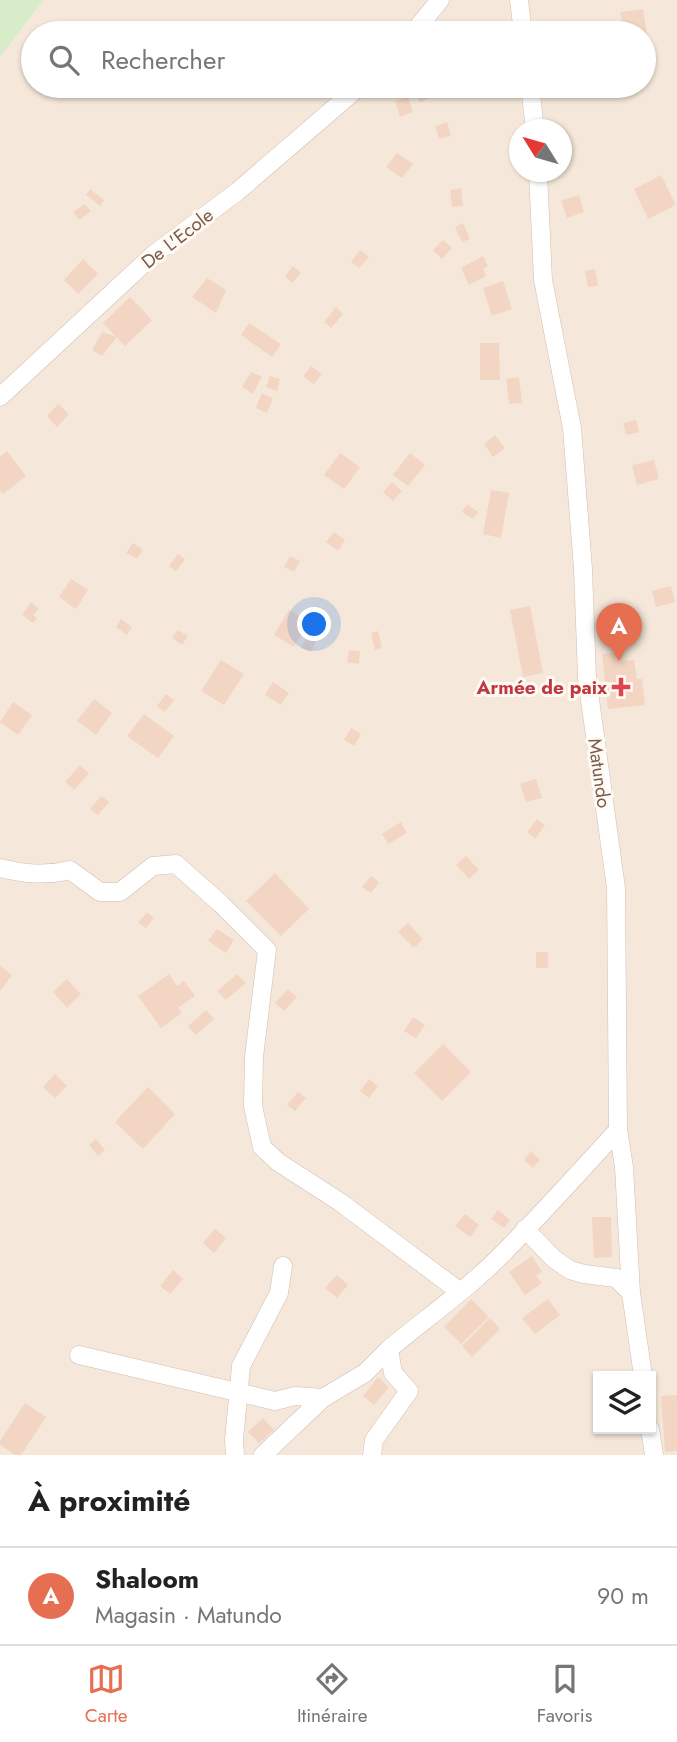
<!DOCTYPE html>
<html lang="fr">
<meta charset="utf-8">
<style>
body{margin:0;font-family:Jost,sans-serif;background:#f2f2f2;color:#222}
.controls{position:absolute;right:21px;bottom:21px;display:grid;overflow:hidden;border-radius:0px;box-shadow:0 2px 5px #0004}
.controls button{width:63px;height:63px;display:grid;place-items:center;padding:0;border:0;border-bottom:2px solid #e0e0e0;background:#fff;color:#222;font:35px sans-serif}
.compass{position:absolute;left:509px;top:119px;width:63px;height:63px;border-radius:50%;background:#fff;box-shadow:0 2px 5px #0004;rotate:307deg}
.you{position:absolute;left:315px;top:625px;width:24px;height:24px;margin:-18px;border:5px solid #fff;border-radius:50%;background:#1a73e8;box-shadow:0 0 0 10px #1a73e833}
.badge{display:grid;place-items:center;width:46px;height:46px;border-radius:50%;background:#e76f51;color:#fff;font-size:23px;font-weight:700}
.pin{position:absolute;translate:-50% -58px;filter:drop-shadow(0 2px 4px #0008)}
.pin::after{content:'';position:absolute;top:37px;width:24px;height:21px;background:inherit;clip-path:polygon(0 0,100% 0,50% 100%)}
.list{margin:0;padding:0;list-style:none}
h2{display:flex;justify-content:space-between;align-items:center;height:91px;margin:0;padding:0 28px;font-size:30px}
h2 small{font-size:23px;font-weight:400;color:#767676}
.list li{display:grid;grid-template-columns:46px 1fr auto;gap:21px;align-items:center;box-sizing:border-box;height:98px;padding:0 28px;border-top:2px solid #e0e0e0}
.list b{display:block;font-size:26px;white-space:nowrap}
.list p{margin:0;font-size:23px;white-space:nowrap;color:#767676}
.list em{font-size:23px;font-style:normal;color:#767676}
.icon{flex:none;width:38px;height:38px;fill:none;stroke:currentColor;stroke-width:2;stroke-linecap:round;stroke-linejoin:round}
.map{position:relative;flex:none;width:677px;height:1455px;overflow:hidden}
.search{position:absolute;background:#fff;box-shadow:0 2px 5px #0004;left:21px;right:21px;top:21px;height:77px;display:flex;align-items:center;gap:18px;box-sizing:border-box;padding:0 24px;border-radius:38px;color:#767676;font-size:26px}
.sheet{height:189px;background:#fff}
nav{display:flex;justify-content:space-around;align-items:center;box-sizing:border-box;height:98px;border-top:2px solid #e0e0e0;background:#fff;font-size:19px;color:#767676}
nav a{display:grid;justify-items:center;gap:4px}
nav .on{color:#e76f51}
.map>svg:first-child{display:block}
</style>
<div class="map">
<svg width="677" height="1455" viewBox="0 0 677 1455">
<rect width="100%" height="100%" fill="#fdf6ec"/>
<!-- residential -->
<path fill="#f5e8da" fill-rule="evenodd" d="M44,0H677V1455H0V57ZM33,33H644V86H33ZM520,130H562V172H520ZM598,1376H651V1429H598Z"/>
<!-- green -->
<polygon fill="#d8ecc9" points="0,0 44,0 0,57"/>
<!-- building -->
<g fill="#f3d5c3">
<polygon points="643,9 649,46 644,47 644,33 624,33 620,12"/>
<polygon points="410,86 426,86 432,96 420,103"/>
<polygon points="408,97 413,112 400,117 395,101"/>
<polygon points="447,122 451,136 439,139 435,126"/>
<polygon points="397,153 413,164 402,178 386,167"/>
<polygon points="661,175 676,205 648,219 634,189"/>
<polygon points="461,188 463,206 452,207 450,190"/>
<polygon points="90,189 104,200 100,206 86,195"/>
<polygon points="579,195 584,212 567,218 561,201"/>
<polygon points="85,204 91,211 79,220 73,212"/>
<polygon points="463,223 470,239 462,242 455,227"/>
<polygon points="443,240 452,248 442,259 433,250"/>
<polygon points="360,250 369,257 359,268 351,262"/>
<polygon points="483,256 488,266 483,269 486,276 469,285 461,268"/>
<polygon points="83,259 98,274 78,294 64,280"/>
<polygon points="293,266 301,273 292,283 285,276"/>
<polygon points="595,269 598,286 588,287 585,271"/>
<polygon points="207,278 226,290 216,313 192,297"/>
<polygon points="503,281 512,309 492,316 483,288"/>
<polygon points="130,297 152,320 125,346 103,323"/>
<polygon points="336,307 343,314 331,328 324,322"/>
<polygon points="249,323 281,344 272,357 241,335"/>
<polygon points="102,332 117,337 102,356 92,350"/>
<polygon points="480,343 499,343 500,380 480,380"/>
<polygon points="311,366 322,374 314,384 303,376"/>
<polygon points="251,372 262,377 253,394 242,387"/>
<polygon points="270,376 280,379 277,391 266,387"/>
<polygon points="519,377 522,403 509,404 506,379"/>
<polygon points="262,393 273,398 267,413 256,408"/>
<polygon points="58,404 69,414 57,427 47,416"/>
<polygon points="636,420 639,432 626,435 623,423"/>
<polygon points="495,435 505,448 493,457 484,444"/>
<polygon points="7,451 26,476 3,494 0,490 0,457"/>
<polygon points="340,453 360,467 344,489 324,475"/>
<polygon points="410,453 425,465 408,486 393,475"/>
<polygon points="654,460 659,479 637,485 632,465"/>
<polygon points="392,482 402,491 393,501 383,492"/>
<polygon points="491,490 509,493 501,538 483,534"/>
<polygon points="467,504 478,512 473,519 462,512"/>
<polygon points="334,532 345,540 338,551 326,542"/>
<polygon points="133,543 143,550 137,559 126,553"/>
<polygon points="178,554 185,559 176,571 169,566"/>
<polygon points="290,556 300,561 294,572 284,567"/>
<polygon points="71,579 88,590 76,609 59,597"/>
<polygon points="671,586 675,602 656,607 652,591"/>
<polygon points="31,602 39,609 33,615 37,618 33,623 22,615"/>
<polygon points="530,606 543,673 523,677 510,610"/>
<polygon points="289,610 309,622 294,647 274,635"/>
<polygon points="121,619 132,627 127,635 116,627"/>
<polygon points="178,630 188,636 182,645 172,638"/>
<polygon points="378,631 382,647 375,650 371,633"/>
<polygon points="308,634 317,638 311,652 301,648"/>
<polygon points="349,650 360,651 359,664 347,662"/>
<polygon points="622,652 623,661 634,660 637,679 642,679 645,705 608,709 602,654"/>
<polygon points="221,660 244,674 224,705 201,691"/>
<polygon points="273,682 289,693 281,705 265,695"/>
<polygon points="166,694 174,700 165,712 157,706"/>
<polygon points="94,699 112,713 96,735 77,721"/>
<polygon points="13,702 32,715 18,735 0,722"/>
<polygon points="144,714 174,736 158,758 127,736"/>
<polygon points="351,728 361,734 354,746 344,740"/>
<polygon points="80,765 89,773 74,790 65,782"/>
<polygon points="536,779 542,798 526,802 520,784"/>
<polygon points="101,796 109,802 98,815 90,809"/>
<polygon points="537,819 545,825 535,839 527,832"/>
<polygon points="401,822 407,833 388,844 382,834"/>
<polygon points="466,856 479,870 469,879 456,865"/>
<polygon points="275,873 309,909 281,936 246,901"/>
<polygon points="371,876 379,882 371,893 362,887"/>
<polygon points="147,912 154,918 146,928 138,923"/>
<polygon points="408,923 423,939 414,948 398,932"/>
<polygon points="217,929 234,940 226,953 208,941"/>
<rect x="536" y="952" width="12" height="16"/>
<polygon points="0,966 12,975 0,991"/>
<polygon points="169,974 177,986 184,981 195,996 178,1008 182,1013 161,1028 138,996"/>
<polygon points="237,974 246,983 226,1000 217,991"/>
<polygon points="67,979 81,994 67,1008 53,992"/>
<polygon points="288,989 297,997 284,1011 275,1003"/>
<polygon points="206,1010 214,1019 196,1035 188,1026"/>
<polygon points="413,1017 425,1025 416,1038 404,1031"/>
<polygon points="443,1044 471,1072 442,1101 414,1073"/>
<polygon points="55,1074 67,1086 55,1098 43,1087"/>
<polygon points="369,1079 378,1086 369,1098 360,1091"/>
<polygon points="148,1087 175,1114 143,1149 115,1122"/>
<polygon points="298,1092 306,1098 295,1111 287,1105"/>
<polygon points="96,1139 105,1150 98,1156 89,1145"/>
<polygon points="531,1151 540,1160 533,1168 524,1160"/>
<polygon points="498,1210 510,1220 504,1228 491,1219"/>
<polygon points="465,1214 479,1225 470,1237 455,1226"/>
<polygon points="592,1217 611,1217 612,1257 594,1258"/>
<polygon points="215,1229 226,1238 214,1253 203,1243"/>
<polygon points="532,1256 542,1272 536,1276 542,1283 525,1295 509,1272"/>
<polygon points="173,1270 183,1279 170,1294 160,1286"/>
<polygon points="337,1275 348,1285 337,1298 325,1288"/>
<polygon points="471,1299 489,1317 461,1344 444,1327"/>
<polygon points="548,1299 560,1315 535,1334 522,1318"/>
<polygon points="490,1318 500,1329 472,1357 462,1346"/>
<polygon points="378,1377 389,1387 374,1405 363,1396"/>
<polygon points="677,1395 677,1451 665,1452 661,1396"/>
<polygon points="25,1403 46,1417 21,1455 15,1455 0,1445 0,1441"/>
<polygon points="263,1418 274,1430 259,1443 248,1432"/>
</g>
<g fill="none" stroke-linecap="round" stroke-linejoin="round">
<!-- street casing -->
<g stroke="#d1beb0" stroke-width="19">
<g id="street">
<polyline points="519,0 523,33"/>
<polyline points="413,33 440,0"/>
<polyline points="530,86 535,130"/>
<polyline points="538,172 543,280 572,428 583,569 587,678 616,888 618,1130 624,1167 631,1293 643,1376"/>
<polyline points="0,397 153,255 238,191 360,86"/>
<path d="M0,868C25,874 45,876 70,870L100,892H120L153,866L176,864L221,904L267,950L254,1057L253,1106L262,1147L278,1162L340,1202L459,1291"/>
<polyline points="525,1229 554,1259 570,1270 584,1274 616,1278 631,1293"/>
<polyline points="79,1355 275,1401 295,1396 323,1398"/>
<polyline points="650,1429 654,1455"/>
<polyline points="235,1455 234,1440 241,1366 279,1293 283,1266"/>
<polyline points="263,1455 323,1398 365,1373 389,1349"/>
<path d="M372,1455L374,1440L409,1391L393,1373L389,1349C430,1315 476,1283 512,1244C548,1207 583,1168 618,1130"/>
</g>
</g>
<!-- street -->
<use href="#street" stroke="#fff" stroke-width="18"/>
</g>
<!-- markers -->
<path fill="#e0444e" stroke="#fffaf3" stroke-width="2.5" d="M617.5 676.5h7v7h7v7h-7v7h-7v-7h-7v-7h7z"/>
<g text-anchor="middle" stroke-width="6" stroke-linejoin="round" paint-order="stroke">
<!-- street labels -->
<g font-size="19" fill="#7a5c4d" stroke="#fffaf3">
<text transform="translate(177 238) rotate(-38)" y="7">De L'Ecole</text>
<text transform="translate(600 773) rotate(82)" y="7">Matundo</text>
</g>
<!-- health labels -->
<g font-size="19" font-weight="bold" fill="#be3a42" stroke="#fffaf3" text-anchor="end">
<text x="607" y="694">Armée de paix</text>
</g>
</g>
</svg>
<div class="controls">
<button><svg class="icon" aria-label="layers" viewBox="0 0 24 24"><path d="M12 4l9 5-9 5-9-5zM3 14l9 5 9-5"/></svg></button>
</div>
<svg class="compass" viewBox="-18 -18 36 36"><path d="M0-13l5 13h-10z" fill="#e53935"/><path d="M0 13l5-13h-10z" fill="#767676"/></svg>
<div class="you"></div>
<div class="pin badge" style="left:619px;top:661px">A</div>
<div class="search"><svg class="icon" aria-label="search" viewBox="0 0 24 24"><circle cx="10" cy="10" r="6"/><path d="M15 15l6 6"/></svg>Rechercher</div>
</div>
<section class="sheet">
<h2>À proximité<small></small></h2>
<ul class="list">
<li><span class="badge">A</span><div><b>Shaloom</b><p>Magasin · Matundo</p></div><em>90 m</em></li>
</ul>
</section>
<nav>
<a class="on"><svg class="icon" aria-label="map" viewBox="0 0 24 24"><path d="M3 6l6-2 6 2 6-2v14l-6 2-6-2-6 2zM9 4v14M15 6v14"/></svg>Carte</a>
<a><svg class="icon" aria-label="directions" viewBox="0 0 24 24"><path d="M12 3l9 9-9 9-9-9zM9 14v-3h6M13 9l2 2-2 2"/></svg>Itinéraire</a>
<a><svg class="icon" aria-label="saved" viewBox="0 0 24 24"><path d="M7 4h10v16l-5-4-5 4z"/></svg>Favoris</a>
</nav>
